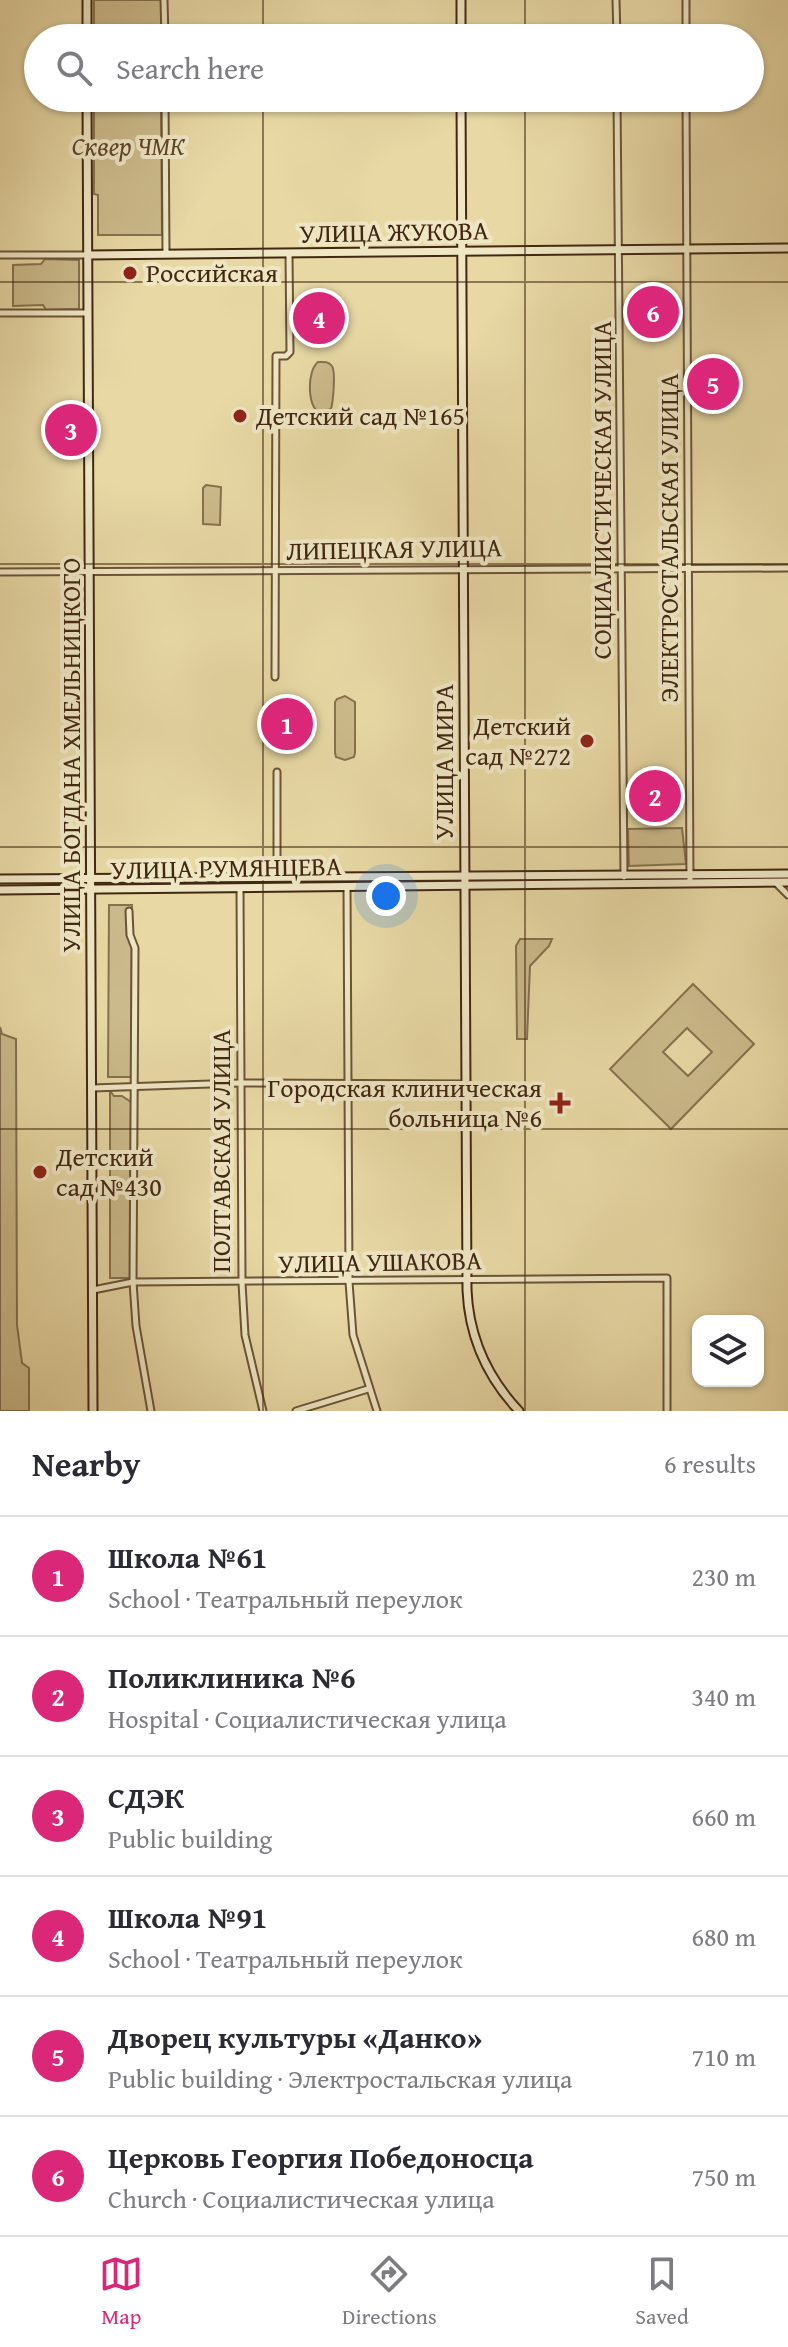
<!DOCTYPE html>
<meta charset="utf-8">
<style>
body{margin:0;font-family:"Gentium Book Plus",serif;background:#f2f2f3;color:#2b2b33}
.controls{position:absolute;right:24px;bottom:24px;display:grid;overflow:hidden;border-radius:16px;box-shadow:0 2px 6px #0004}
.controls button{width:72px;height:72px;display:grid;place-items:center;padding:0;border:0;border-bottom:2px solid #e1e1e2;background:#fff;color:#2b2b33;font:40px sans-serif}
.you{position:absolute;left:386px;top:896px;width:28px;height:28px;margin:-20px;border:6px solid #fff;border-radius:50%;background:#1a73e8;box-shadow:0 0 0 12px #1a73e833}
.badge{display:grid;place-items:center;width:52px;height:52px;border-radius:50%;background:#db2777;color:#fff;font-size:26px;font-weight:700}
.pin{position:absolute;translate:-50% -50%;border:4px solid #fff;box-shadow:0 2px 8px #0006}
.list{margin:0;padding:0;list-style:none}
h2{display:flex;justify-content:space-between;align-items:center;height:104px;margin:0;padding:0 32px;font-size:34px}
h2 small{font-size:26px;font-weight:400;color:#7c7c81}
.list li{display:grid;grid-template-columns:52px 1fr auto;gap:24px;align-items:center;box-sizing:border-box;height:120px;padding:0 32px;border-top:2px solid #e1e1e2}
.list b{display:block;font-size:30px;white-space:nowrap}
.list p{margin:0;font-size:26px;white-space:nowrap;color:#7c7c81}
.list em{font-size:26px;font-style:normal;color:#7c7c81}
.icon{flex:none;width:44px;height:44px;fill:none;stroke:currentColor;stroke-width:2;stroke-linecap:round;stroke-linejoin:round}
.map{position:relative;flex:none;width:788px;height:1411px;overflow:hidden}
.search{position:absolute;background:#fff;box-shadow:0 2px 6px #0004;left:24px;right:24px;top:24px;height:88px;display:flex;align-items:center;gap:20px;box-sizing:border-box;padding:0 28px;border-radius:44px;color:#7c7c81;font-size:30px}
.sheet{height:824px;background:#fff}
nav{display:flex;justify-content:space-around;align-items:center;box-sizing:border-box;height:112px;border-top:2px solid #e1e1e2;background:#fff;font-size:22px;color:#7c7c81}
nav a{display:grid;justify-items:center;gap:4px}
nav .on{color:#db2777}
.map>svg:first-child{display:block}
</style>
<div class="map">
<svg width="788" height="1411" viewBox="0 0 788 1411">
<rect width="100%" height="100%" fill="#e7d8a4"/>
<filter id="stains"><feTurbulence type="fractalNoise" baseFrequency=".0025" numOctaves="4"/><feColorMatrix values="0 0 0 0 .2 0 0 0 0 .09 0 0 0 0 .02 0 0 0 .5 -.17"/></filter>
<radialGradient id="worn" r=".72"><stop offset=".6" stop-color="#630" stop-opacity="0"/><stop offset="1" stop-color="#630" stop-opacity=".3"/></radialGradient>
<!-- green -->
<g fill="#cbba8b" stroke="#86714e" stroke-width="2" fill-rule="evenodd">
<rect x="94" y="0" width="67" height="38"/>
<polygon points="94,98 161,98 162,235 98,235 98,195 94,194"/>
<polygon points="45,259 79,260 79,309 46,310 43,305 13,306 13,265 41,264"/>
<path d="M318,362C323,362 328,361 332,366C336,372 333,402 331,409L319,413C307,404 307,371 318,362Z"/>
<polygon points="206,485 221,487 220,525 203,524 203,488"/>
<polygon points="345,696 355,702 355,753 354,757 345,760 336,757 335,753 335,702 337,699"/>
<polygon points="682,828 686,864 629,866 628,829"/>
<polygon points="453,878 453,881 113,885 111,883"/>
<polygon points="109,905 132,905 131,1077 108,1077"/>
<polygon points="520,939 552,939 549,946 530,966 527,1039 517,1039 516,946"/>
<path d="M693,984L754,1044L671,1129L610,1069ZM687,1028L712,1052L688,1076L663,1052Z"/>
<polygon points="0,1027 2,1034 16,1039 17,1325 22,1363 29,1368 29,1411 0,1411"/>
<polygon points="110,1091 114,1096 122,1096 131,1102 130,1278 110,1278"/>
</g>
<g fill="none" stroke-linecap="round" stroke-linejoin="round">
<!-- street casing -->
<g stroke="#6b5436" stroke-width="9">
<g id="street">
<polyline points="164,0 165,38"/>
<polyline points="616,0 617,38"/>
<polyline points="686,0 686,38"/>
<polyline points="165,98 166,254"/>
<polyline points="617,98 624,877"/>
<polyline points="686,98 690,882"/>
<polyline points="0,255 88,255"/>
<polyline points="0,313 88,313"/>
<polyline points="0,572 788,568"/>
<polyline points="275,677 276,356 286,356 290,352 289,254"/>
<polyline points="277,877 277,772"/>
<polyline points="776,883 788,895"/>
<polyline points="347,887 349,1282 353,1335 377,1411"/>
<polyline points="240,888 242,1283 245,1335 263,1411"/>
<polyline points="129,911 130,935 135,948 133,1282 136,1326 151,1411"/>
<polyline points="92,1088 240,1083 465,1084"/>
<polyline points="93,1290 133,1282 667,1278 667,1411"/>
<polyline points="296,1411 368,1389"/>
</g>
</g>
<!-- secondary casing -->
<g stroke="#422812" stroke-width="11">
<g id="secondary">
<polyline points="87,0 87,38"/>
<polyline points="461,0 461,38"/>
<polyline points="87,98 93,1411"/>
<path d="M461,98L467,1290C469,1337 487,1377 519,1411"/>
<polyline points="88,255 788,248"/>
<polyline points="0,879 788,874"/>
<polyline points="0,890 788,882"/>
</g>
</g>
<!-- street -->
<use href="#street" stroke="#efe6c4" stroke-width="5"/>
<!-- secondary -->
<use href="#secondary" stroke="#efe6c4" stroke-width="7"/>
</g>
<!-- grid -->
<path fill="none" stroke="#422812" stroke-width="2" stroke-opacity="0.55" d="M263,0V38M525,0V38M263,98V1411M525,98V1411M0,282H788M0,564H788M0,847H788M0,1129H788"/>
<!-- markers -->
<g fill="#8f2418" stroke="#efe6c4" stroke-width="3">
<circle cx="130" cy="273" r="8"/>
<circle cx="240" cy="416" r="8"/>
<circle cx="587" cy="741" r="8"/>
<path d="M556 1091h8v8h8v8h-8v8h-8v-8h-8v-8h8z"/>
<circle cx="40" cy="1172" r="8"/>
</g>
<g text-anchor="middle" stroke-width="8" stroke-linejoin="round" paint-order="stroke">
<!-- park labels -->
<g font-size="26" font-style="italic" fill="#5d452a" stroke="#efe6c4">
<text x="128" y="155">Сквер ЧМК</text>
</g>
<!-- street labels -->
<g font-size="26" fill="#422812" stroke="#efe6c4">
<text transform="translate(394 232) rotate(-1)" y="9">УЛИЦА ЖУКОВА</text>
<text transform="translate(602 490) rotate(-90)" y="9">СОЦИАЛИСТИЧЕСКАЯ УЛИЦА</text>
<text transform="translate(669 538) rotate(-90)" y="9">ЭЛЕКТРОСТАЛЬСКАЯ УЛИЦА</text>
<text transform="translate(394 549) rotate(-1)" y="9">ЛИПЕЦКАЯ УЛИЦА</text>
<text transform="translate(71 755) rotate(-90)" y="9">УЛИЦА БОГДАНА ХМЕЛЬНИЦКОГО</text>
<text transform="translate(444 762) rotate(-90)" y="9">УЛИЦА МИРА</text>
<text transform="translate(226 868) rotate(-1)" y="9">УЛИЦА РУМЯНЦЕВА</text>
<text transform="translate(221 1151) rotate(-90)" y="9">ПОЛТАВСКАЯ УЛИЦА</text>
<text transform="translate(380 1262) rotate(-1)" y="9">УЛИЦА УШАКОВА</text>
</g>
<!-- poi labels -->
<g font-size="26" fill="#422812" stroke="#efe6c4" text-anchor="start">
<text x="146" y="282">Российская</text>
<text x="256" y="425">Детский сад №165</text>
<text x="571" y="735" text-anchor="end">Детский<tspan x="571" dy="30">сад №272</tspan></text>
<text x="542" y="1097" text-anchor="end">Городская клиническая<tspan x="542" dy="30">больница №6</tspan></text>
<text x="56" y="1166">Детский<tspan x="56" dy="30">сад №430</tspan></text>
</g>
</g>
<rect width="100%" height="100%" filter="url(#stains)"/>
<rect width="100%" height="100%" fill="url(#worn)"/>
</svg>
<div class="controls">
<button><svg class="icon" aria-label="layers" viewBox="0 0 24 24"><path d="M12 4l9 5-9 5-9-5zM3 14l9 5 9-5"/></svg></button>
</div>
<div class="you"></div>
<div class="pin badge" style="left:287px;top:724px">1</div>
<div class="pin badge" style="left:655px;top:796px">2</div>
<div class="pin badge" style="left:71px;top:430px">3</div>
<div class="pin badge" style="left:319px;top:318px">4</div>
<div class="pin badge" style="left:713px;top:384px">5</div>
<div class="pin badge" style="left:653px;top:312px">6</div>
<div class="search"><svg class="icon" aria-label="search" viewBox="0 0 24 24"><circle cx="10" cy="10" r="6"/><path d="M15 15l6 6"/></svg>Search here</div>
</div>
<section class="sheet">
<h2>Nearby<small>6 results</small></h2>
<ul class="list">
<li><span class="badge">1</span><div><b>Школа №61</b><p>School · Театральный переулок</p></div><em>230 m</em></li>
<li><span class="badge">2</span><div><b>Поликлиника №6</b><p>Hospital · Социалистическая улица</p></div><em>340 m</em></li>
<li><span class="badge">3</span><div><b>СДЭК</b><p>Public building</p></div><em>660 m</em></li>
<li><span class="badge">4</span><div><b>Школа №91</b><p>School · Театральный переулок</p></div><em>680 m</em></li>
<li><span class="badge">5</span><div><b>Дворец культуры «Данко»</b><p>Public building · Электростальская улица</p></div><em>710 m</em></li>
<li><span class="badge">6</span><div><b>Церковь Георгия Победоносца</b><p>Church · Социалистическая улица</p></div><em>750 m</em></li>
</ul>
</section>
<nav>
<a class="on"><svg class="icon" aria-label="map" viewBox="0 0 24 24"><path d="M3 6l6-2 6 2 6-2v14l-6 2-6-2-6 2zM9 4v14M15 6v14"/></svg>Map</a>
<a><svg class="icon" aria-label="directions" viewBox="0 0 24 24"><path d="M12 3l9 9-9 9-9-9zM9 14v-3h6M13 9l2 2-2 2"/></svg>Directions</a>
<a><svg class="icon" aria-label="saved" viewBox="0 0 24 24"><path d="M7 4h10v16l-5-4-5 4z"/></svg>Saved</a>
</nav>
